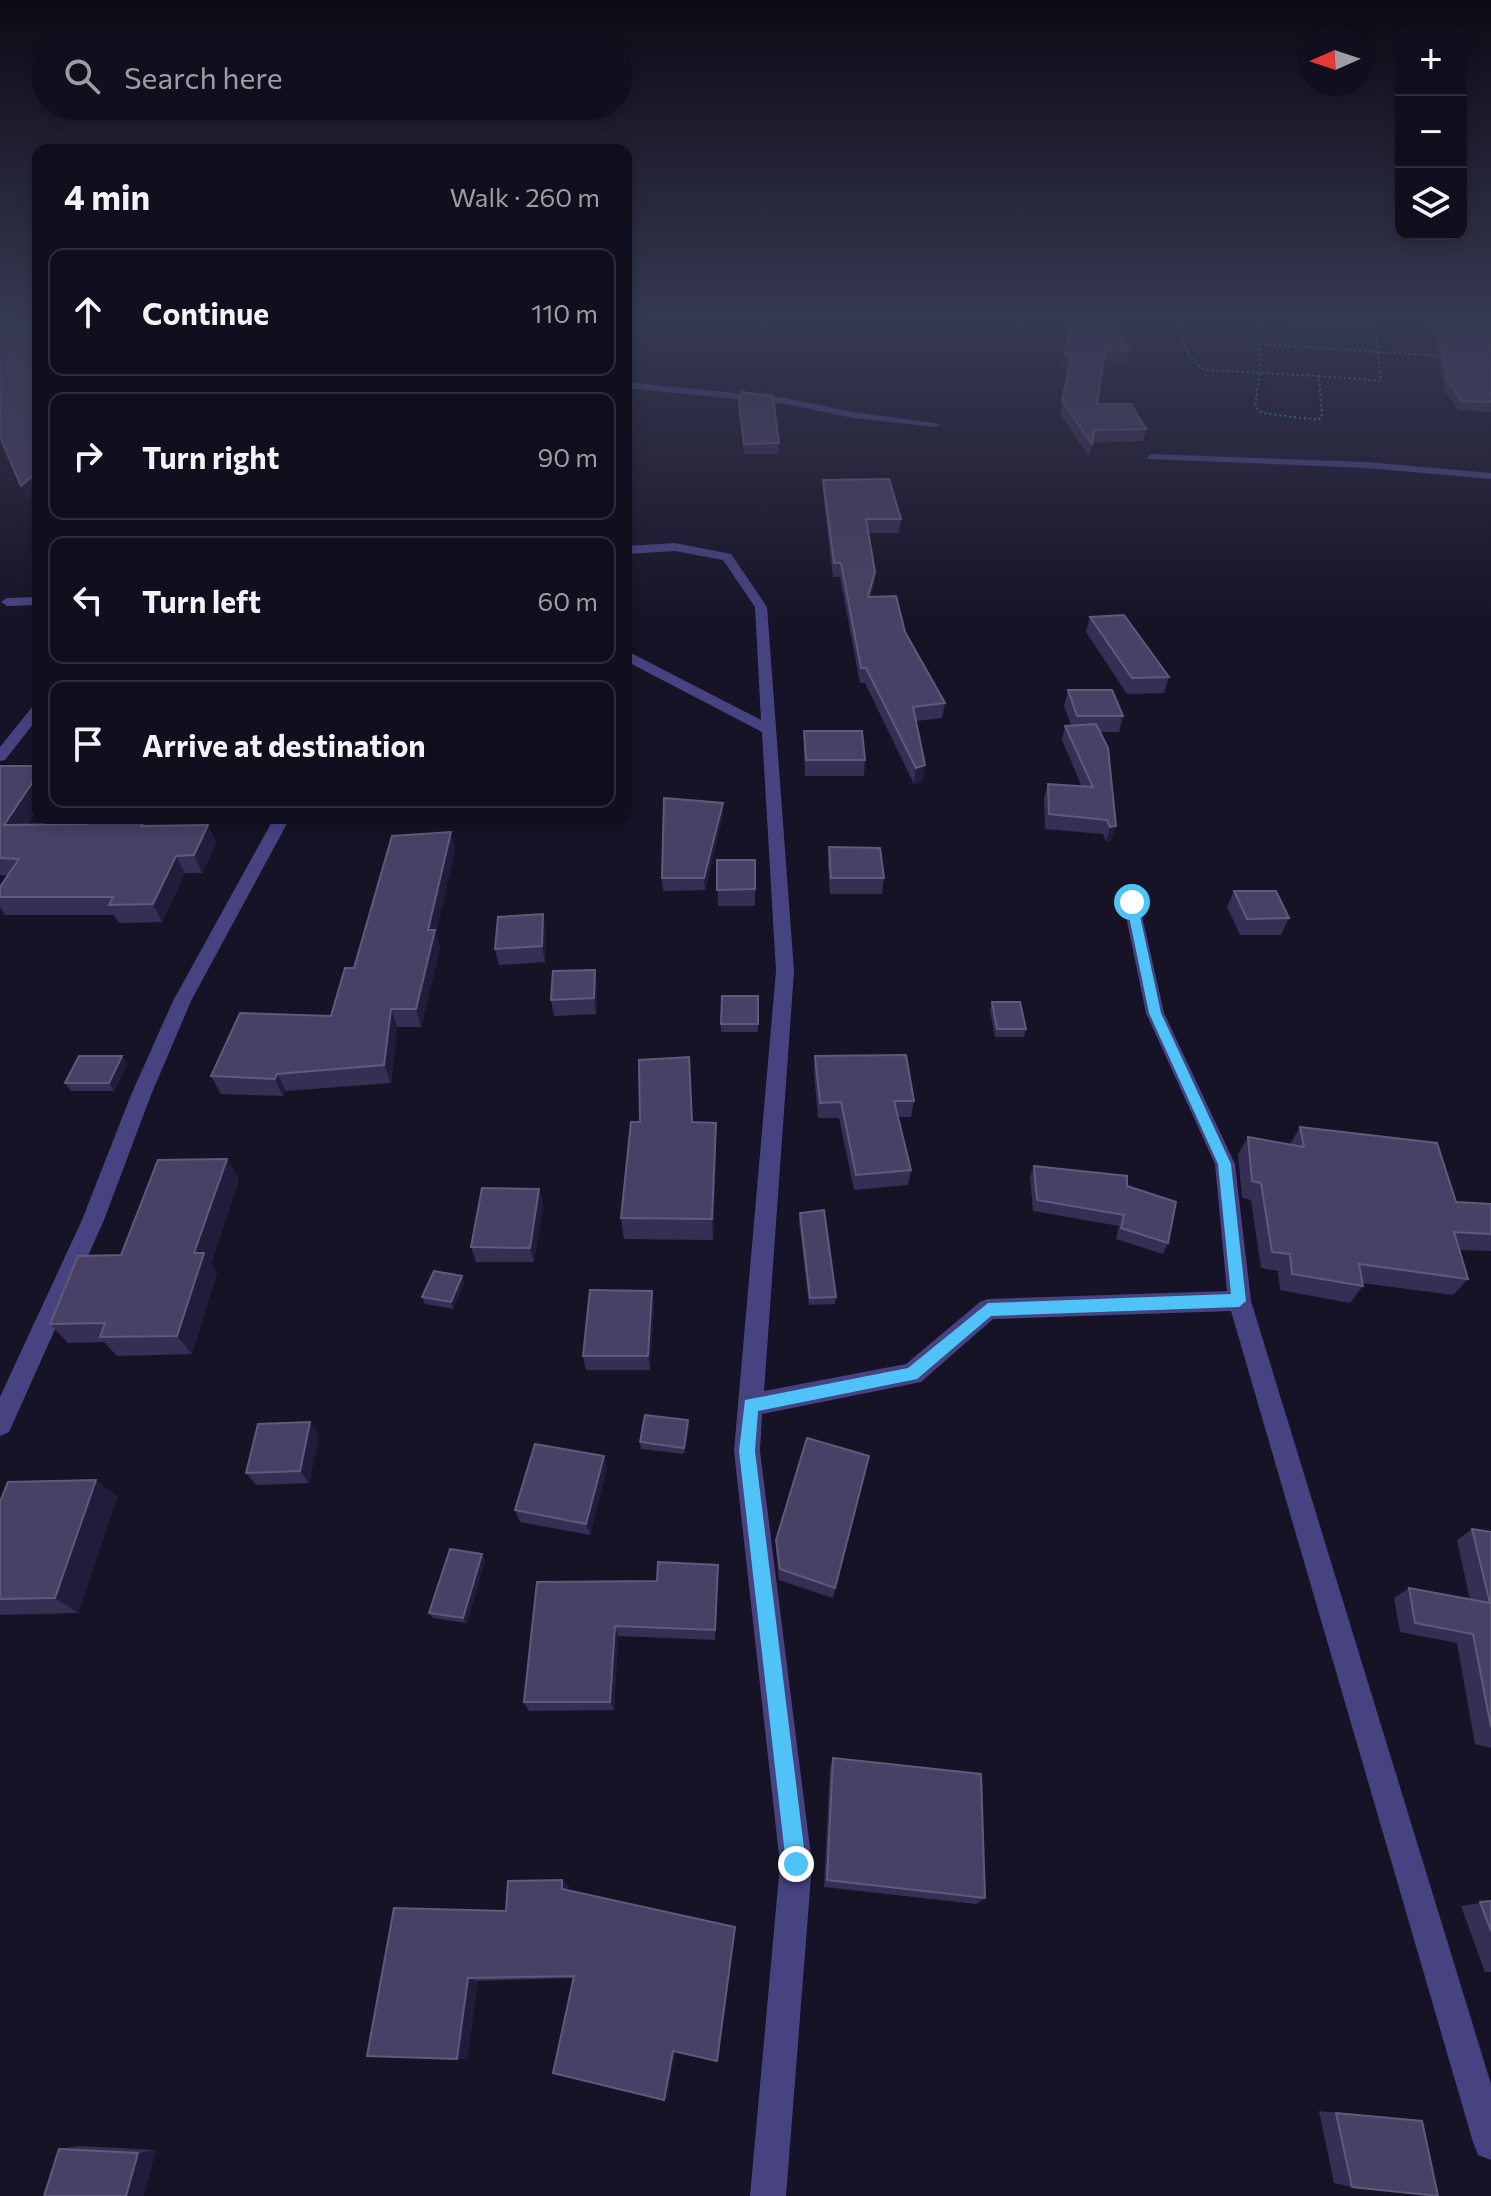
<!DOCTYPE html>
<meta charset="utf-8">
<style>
body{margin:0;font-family:Commissioner,sans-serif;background:#1a1726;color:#f1f3f6}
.controls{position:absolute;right:24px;top:24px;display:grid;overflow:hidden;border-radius:16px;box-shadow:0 4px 12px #0003}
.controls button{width:72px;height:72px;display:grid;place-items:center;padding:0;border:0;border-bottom:2px solid #302e3b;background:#110e1d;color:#f1f3f6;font:40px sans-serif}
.compass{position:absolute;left:1299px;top:24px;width:72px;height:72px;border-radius:50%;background:#110e1d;box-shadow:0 4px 12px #0003;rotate:267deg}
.stop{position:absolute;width:24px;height:24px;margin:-18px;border:6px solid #4fc3f7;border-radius:50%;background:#fff}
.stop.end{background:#4fc3f7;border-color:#fff;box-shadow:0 2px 8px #0008}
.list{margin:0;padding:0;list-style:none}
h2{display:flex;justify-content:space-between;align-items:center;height:104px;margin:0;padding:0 32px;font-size:34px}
h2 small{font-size:26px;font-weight:400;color:#9c9ca4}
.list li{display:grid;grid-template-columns:52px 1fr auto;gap:24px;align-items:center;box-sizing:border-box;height:128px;margin:0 16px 16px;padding:0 16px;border:2px solid #302e3b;border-radius:16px}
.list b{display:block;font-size:30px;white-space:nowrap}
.list em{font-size:26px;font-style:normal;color:#9c9ca4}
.icon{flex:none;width:44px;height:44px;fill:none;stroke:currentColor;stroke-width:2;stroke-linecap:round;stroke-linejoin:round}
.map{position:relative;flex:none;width:1491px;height:2196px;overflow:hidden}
.search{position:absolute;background:#110e1d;box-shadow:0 4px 12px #0003;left:32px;top:32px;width:600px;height:88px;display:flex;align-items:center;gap:20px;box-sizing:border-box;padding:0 28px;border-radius:44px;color:#9c9ca4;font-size:30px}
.panel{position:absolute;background:#110e1d;box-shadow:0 4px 12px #0003;left:32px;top:144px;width:600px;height:680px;border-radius:16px}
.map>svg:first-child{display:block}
</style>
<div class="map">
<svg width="1491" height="2196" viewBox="0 0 1491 2196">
<rect width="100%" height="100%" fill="#171327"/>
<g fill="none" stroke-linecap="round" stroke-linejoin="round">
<!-- path -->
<g stroke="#3dafac" stroke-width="2" stroke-dasharray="2 3" stroke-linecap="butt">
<polyline points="1177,316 1188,355 1205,370 1319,376"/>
<polyline points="1244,316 1257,317"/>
<polygon points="1257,317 1375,325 1381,381 1319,376 1322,417 1318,420 1262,413 1255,406 1260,373"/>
<polyline points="1259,344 1442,356"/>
</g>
<!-- minor -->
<g fill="#474381" fill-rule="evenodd">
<polygon points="626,382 785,398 853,412 941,424 936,427 853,418 785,404 626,388"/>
<polygon points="1152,454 1366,462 1491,473 1491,479 1366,468 1148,459 1147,457"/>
<polygon points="675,543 731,554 767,607 794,971 764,1391 906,1364 980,1302 988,1299 1227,1291 1215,1164 1146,1013 1123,902 1126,898 1138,898 1164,1013 1235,1164 1251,1301 1491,2084 1491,2160 1478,2155 1473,2142 1231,1311 993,1319 921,1382 762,1414 760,1451 812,1864 786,2196 750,2196 780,1864 734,1451 776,971 762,732 626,661 626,652 631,653 761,720 755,607 723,560 675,551 626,554 626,546"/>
<polygon points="38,597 38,605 7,606 1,602 7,598"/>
<polygon points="38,705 38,718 5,760 0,761 0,747 33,706"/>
<polygon points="274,818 290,818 191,1001 151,1095 104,1220 9,1432 0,1436 0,1397 82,1220 131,1095 173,1001"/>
</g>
</g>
<!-- wall -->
<g fill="#372e53">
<polygon points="1073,316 1129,350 1126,362 1103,360 1097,404 1146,429 1143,441 1092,443 1089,457 1060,414 1070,366 1062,366"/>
<polygon points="1418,316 1491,316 1491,412 1458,410 1445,391 1434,330"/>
<polygon points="739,403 779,443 778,454 744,454 739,413"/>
<polygon points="823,480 901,519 899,533 868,533 875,572 874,586 871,597 905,632 945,703 942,718 916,721 923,781 914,784 865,683 860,683 840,577 833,577 823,493"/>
<polygon points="1090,617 1169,677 1164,693 1127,694 1086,632"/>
<polygon points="1068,690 1123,716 1119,732 1100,732 1112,840 1106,842 1103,834 1045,829 1044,798 1048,784 1082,787 1062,740 1065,726 1071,725 1064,706"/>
<polygon points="804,731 865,760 864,776 805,776"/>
<polygon points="0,766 38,766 38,807 27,825 87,824 90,818 152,818 147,826 208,825 216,843 202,873 185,873 162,922 119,923 114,915 5,915 0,907 0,887 8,876 0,875"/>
<polygon points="723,803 723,815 705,890 663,891 662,878"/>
<polygon points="829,847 884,878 882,894 830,894 828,864"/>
<polygon points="455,849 436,933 440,948 421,1027 397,1027 391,1083 286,1091 283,1096 221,1094 211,1076 331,1016 354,968"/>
<polygon points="717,860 755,860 755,906 718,906"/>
<polygon points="1234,891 1289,918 1281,935 1240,935 1227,907"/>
<polygon points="543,914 546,931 545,962 499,965 495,949"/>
<polygon points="595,970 597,986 596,1014 554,1016 551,1000"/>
<polygon points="758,996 758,1032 721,1032 721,1024"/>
<polygon points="992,1002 1026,1029 1024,1037 995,1037 990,1010"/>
<polygon points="122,1056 127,1064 114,1091 71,1091 65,1083"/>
<polygon points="815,1056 914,1101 911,1117 898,1117 911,1170 908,1185 854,1190 839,1118 818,1118 814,1072"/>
<polygon points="692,1122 716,1145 713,1240 624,1239 621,1218"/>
<polygon points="1300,1127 1456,1202 1491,1204 1491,1251 1459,1250 1468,1279 1453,1295 1362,1283 1363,1286 1350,1303 1280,1290 1278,1271 1261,1268 1251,1200 1242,1198 1238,1154 1248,1137 1290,1144"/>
<polygon points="227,1159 239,1179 211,1263 217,1273 192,1354 117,1356 104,1342 68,1343 50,1324 121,1255"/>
<polygon points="1034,1166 1127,1186 1168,1243 1163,1254 1116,1239 1119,1226 1033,1211 1030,1177"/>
<polygon points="539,1189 543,1204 534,1262 476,1262 471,1247"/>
<polygon points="800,1213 836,1297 835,1304 809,1305 799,1221"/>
<polygon points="462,1276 464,1283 453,1309 425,1304 422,1297"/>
<polygon points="654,1305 650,1370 586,1370 583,1356"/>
<polygon points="310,1422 319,1435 309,1483 256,1485 246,1473"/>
<polygon points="689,1427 684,1454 641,1449 640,1442"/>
<polygon points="869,1456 833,1598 779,1580 776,1551 776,1540"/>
<polygon points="607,1468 590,1535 520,1522 515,1510"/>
<polygon points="96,1480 117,1497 78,1613 0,1615 0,1502"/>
<polygon points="1472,1529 1491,1532 1491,1748 1475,1744 1457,1643 1400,1632 1394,1598 1409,1588 1470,1600 1457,1540"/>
<polygon points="482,1554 485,1560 467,1623 433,1618 429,1613"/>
<polygon points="718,1576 715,1640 618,1636 614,1710 529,1711 524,1702 657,1581"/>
<polygon points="833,1758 985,1898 976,1904 824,1887 830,1768"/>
<polygon points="562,1880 569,1886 568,1890 735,1927 718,2060 675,2051 667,2098 573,1978 478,1981 467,2059 367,2056 506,1911"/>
<polygon points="1491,1901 1491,1972 1485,1972 1461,1906"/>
<polygon points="1319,2111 1422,2121 1352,2187 1334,2183"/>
<polygon points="79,2146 156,2150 143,2196 44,2196 59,2149"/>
</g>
<!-- shaded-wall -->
<g fill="#221b3a">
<polygon points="0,316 27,316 0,322"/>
<polygon points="38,471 38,489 27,499 21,486"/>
<polygon points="875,572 874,586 867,611 868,597"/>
<polygon points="925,765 923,781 914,784 916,768"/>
<polygon points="38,774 38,807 15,843 4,825"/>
<polygon points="723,803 723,815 705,890 704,878"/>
<polygon points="133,818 152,818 146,829 131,823"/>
<polygon points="208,825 216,843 202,873 194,855"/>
<polygon points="1116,826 1112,840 1106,842 1110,827"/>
<polygon points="451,832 455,849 436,933 440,948 421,1027 416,1009 428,930"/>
<polygon points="176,856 185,873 162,922 153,904"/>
<polygon points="543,914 546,931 545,962 542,946"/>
<polygon points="595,970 597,986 596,1014 594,998"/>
<polygon points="391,1009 397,1027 391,1083 384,1065"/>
<polygon points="122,1056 127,1064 114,1091 109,1083"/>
<polygon points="277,1074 286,1091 283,1096 275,1079"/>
<polygon points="716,1123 716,1145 713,1240 712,1219"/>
<polygon points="227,1159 239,1179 211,1263 217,1273 192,1354 177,1336 194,1253"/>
<polygon points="539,1189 543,1204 534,1262 530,1248"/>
<polygon points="462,1276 464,1283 453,1309 451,1302"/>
<polygon points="652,1291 654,1305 650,1370 648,1356"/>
<polygon points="688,1420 689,1427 684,1454 684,1448"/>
<polygon points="310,1422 319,1435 309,1483 300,1471"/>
<polygon points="604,1456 607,1468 590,1535 586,1524"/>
<polygon points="96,1480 117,1497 78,1613 55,1598"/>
<polygon points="482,1554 485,1560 467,1623 463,1618"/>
<polygon points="615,1626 618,1636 614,1710 610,1702"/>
<polygon points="562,1880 569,1886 568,1894 562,1889"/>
<polygon points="735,1927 718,2060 717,2061"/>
<polygon points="468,1978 478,1981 467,2059 457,2059"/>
<polygon points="675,2050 667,2098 664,2100 673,2051"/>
<polygon points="156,2150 143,2196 126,2196 138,2153"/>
</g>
<!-- building -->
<g fill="#494165" stroke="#61597c" stroke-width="2">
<polygon points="26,316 38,316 38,471 21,486 0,437 0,322"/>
<polygon points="1073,316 1107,316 1129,350 1105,349 1097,404 1131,404 1146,429 1094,430 1092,444 1062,401 1072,355 1064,354"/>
<polygon points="1431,316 1491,316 1491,393 1489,393 1491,396 1491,402 1462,401 1448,382 1437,322"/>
<polygon points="742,392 773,396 779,443 744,444 739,403"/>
<polygon points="889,479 901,519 866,519 875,572 868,597 896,596 905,632 945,703 913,707 925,765 916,768 866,668 861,668 841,563 834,563 823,480"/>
<polygon points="1124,615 1169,677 1132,678 1090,617"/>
<polygon points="1068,690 1112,690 1123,716 1077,716"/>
<polygon points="1096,724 1108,748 1116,826 1110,827 1107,820 1049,814 1048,784 1093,787 1065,726"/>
<polygon points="804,731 862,731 865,760 806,760"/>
<polygon points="0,766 38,766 38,774 4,825 87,824 90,818 133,818 131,823 143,823 141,826 208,825 194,855 176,856 153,904 109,905 113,897 0,897 0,887 19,859 0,858"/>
<polygon points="664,798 723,803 704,878 662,878"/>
<polygon points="451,832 428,930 435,930 416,1009 391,1009 384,1065 277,1074 275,1079 211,1076 240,1013 331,1016 345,968 354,968 392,836"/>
<polygon points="829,847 880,848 884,878 831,878"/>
<polygon points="717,860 755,860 755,889 717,890"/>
<polygon points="1234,891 1276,891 1289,918 1247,919"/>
<polygon points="543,914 542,946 495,949 498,917"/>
<polygon points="595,970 594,998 551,1000 553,971"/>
<polygon points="722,996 758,996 758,1024 721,1024"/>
<polygon points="992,1002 1020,1002 1026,1029 997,1029"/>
<polygon points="906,1055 914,1101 894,1101 911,1170 856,1175 841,1102 820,1103 815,1056"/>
<polygon points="79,1056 122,1056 109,1083 65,1083"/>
<polygon points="689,1057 692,1122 716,1123 712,1219 621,1218 631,1122 640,1122 639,1060"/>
<polygon points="1300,1127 1437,1143 1456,1202 1491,1204 1491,1234 1454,1232 1468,1279 1359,1264 1363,1286 1292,1274 1290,1254 1272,1252 1261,1183 1252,1181 1248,1137 1304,1147"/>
<polygon points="227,1159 194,1253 204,1253 177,1336 100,1337 105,1323 50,1324 78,1256 121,1255 158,1160"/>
<polygon points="1034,1166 1127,1176 1127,1186 1176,1202 1168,1243 1121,1228 1124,1215 1037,1200"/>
<polygon points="482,1188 539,1189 530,1248 471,1247"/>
<polygon points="824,1210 836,1297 810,1298 800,1213"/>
<polygon points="434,1271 462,1276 451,1302 422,1297"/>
<polygon points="590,1290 652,1291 648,1356 583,1356"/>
<polygon points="645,1415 688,1420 684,1448 640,1442"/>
<polygon points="310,1422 300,1471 246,1473 258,1424"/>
<polygon points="807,1438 869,1456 835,1588 780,1569 776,1540"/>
<polygon points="535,1444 604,1456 586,1524 515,1510"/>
<polygon points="96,1480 55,1598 0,1599 0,1502 8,1482"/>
<polygon points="1472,1529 1491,1532 1491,1727 1473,1634 1415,1623 1409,1588 1490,1603"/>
<polygon points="450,1549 482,1554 463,1618 429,1613"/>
<polygon points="658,1562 718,1565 715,1630 615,1626 610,1702 524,1702 537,1582 657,1581"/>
<polygon points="833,1758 981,1774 985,1898 827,1880"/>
<polygon points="562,1880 562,1889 735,1927 717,2061 673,2051 664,2100 553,2073 574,1976 468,1978 457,2059 367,2056 394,1908 506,1911 508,1881"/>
<polygon points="1491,1901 1491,1931 1480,1902"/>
<polygon points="1336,2113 1422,2121 1438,2196 1352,2187"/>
<polygon points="59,2149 138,2153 126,2196 44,2196"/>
</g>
<!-- sky -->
<linearGradient id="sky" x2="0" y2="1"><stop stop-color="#0d0a15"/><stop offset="0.51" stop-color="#363952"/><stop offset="1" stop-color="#363952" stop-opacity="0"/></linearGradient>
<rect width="1491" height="624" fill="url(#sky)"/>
<!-- route -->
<polygon fill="#4fc3f7" points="1132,899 1137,902 1161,1013 1231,1164 1246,1301 1239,1307 991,1316 917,1379 758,1411 755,1451 806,1864 803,1871 796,1874 789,1871 786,1864 739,1451 745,1400 908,1368 988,1303 1231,1294 1218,1164 1149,1013 1126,902"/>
</svg>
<div class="controls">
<button>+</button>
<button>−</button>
<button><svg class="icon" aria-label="layers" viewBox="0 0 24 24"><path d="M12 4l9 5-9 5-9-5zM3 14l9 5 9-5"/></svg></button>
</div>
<svg class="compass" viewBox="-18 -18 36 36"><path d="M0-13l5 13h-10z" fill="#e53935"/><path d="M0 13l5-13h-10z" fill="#9c9ca4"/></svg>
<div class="stop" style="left:1132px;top:902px"></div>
<div class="stop end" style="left:796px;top:1864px"></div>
<div class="search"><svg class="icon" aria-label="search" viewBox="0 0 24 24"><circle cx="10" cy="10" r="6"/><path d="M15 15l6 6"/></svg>Search here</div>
<section class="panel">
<h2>4 min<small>Walk · 260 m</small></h2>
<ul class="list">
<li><svg class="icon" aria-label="ahead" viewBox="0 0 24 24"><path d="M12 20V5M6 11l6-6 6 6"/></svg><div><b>Continue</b></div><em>110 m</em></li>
<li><svg class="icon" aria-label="right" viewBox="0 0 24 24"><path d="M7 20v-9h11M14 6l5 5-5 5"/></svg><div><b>Turn right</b></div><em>90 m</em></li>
<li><svg class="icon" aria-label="left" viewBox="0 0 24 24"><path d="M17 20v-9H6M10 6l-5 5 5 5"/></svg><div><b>Turn left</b></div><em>60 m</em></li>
<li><svg class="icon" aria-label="arrive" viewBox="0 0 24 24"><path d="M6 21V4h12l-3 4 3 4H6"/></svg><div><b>Arrive at destination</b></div></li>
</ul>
</section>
</div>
